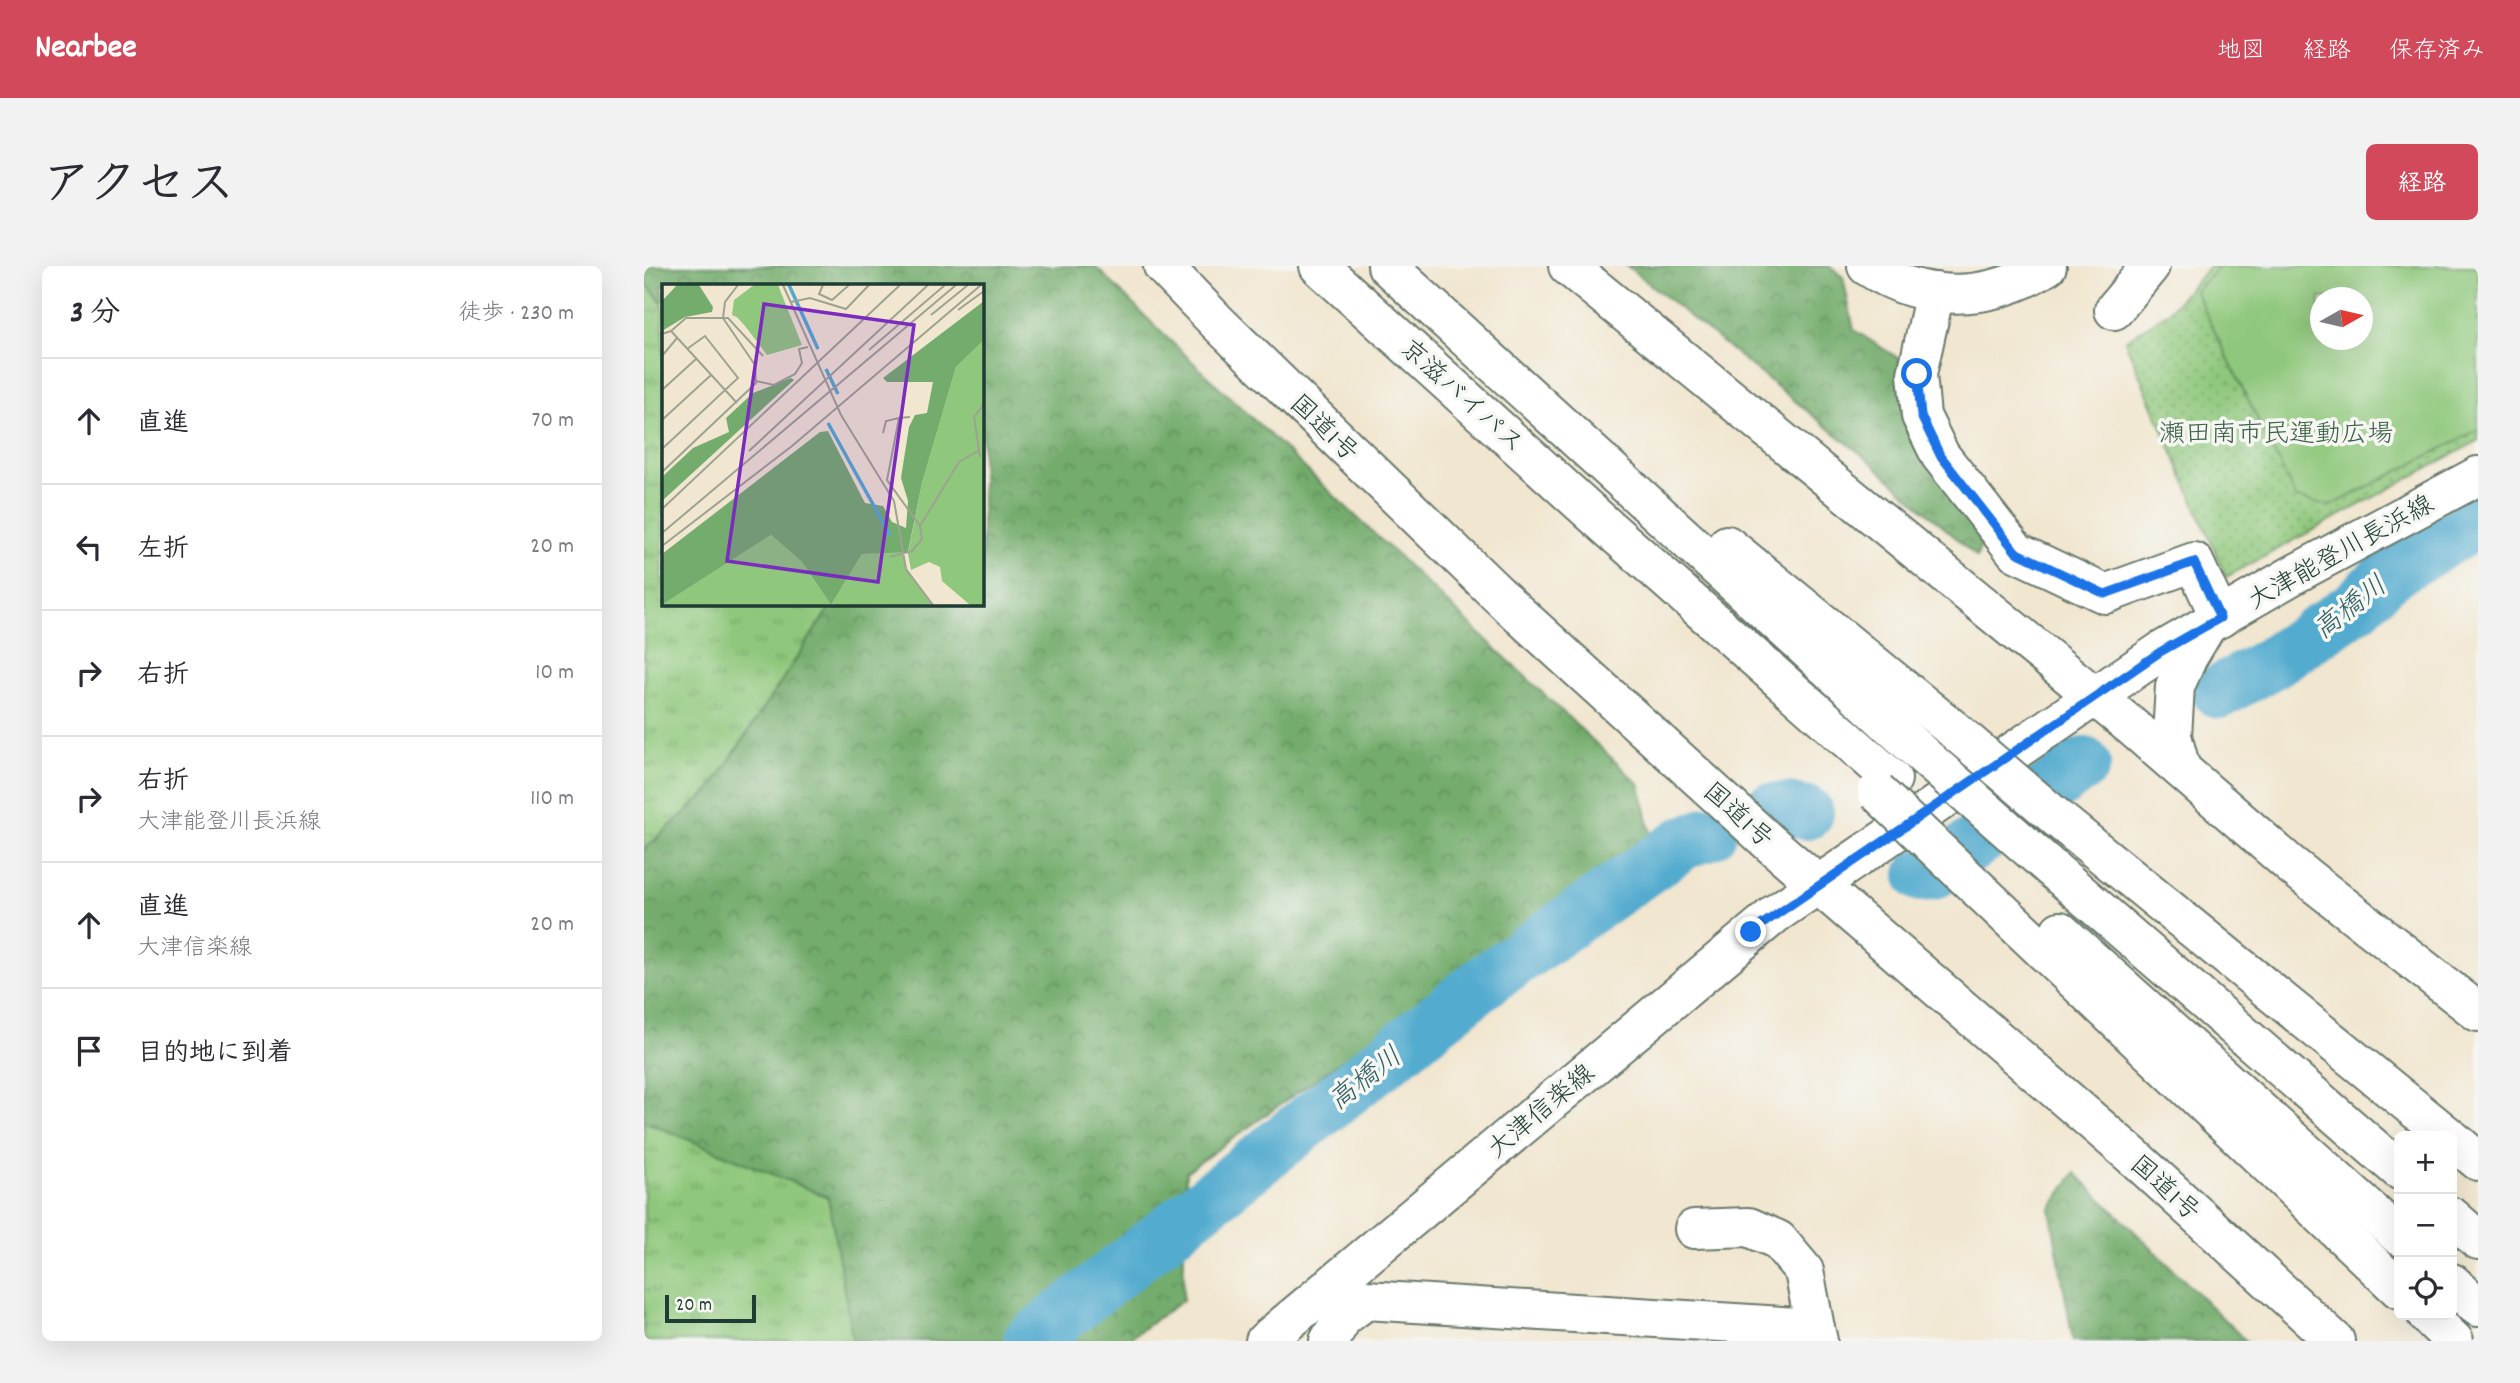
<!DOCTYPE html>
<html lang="ja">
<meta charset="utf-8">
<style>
body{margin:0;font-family:Dekko,"Klee One",sans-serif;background:#f2f2f3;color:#2b2b33}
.controls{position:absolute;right:21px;bottom:21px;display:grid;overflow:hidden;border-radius:10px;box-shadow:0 7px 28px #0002}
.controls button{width:63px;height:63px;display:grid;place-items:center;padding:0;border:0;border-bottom:2px solid #e1e1e2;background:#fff;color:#2b2b33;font:35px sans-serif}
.compass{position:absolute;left:1666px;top:21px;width:63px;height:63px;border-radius:50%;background:#fff;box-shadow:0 7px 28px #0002;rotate:82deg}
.scale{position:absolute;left:21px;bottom:18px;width:91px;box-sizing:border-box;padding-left:7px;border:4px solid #1f3d34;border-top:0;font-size:19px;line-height:24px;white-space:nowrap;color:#1f3d34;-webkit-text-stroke:5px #f6f6f2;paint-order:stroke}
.stop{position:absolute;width:21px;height:21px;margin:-16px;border:5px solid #1a73e8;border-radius:50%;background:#fff}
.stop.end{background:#1a73e8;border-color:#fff;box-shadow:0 2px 7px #0008}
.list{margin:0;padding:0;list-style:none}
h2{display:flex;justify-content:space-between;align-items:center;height:91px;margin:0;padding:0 28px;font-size:30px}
h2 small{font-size:23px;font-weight:400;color:#7c7c81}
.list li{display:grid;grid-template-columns:46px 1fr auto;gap:21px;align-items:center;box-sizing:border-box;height:126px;padding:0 28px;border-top:2px solid #e1e1e2}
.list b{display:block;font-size:26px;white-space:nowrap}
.list p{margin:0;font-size:23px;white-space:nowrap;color:#7c7c81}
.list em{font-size:23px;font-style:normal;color:#7c7c81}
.icon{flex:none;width:38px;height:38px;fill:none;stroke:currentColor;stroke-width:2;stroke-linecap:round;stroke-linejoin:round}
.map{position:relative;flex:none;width:1834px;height:1075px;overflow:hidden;border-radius:10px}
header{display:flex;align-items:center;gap:42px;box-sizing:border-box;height:98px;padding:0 35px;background:#d1495b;color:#fff}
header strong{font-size:33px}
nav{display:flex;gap:38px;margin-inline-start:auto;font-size:24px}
.intro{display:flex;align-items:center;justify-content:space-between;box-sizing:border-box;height:168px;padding:0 42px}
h1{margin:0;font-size:49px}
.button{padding:18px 32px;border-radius:10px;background:#d1495b;color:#fff;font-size:24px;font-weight:700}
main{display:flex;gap:42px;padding:0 42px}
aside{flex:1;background:#fff;border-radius:10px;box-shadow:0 7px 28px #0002}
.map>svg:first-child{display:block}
</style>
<header>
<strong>Nearbee</strong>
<nav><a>地図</a><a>経路</a><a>保存済み</a></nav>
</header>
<div class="intro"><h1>アクセス</h1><a class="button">経路</a></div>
<main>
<aside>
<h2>3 分<small>徒歩 · 230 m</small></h2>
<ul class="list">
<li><svg class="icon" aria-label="ahead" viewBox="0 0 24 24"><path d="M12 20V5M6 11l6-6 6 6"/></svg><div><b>直進</b></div><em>70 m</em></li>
<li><svg class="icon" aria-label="left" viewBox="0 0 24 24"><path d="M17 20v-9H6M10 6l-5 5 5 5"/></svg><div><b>左折</b></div><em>20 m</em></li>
<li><svg class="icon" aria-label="right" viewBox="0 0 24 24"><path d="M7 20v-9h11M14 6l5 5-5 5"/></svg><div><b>右折</b></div><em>10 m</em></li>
<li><svg class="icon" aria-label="right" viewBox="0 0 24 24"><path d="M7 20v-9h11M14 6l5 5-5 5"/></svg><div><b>右折</b><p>大津能登川長浜線</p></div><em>110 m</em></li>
<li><svg class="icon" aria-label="ahead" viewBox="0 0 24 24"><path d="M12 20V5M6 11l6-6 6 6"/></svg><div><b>直進</b><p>大津信楽線</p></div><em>20 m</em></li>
<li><svg class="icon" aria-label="arrive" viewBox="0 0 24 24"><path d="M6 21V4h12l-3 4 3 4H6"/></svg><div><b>目的地に到着</b></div></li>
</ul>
</aside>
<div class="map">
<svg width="1834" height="1075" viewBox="0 0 1834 1075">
<defs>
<pattern id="grass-tufts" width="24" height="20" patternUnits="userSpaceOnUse" patternTransform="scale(1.75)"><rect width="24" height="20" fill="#8fc87c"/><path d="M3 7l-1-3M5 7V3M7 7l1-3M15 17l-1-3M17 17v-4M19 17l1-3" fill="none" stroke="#74a466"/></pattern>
<pattern id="forest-crowns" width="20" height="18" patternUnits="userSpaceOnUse" patternTransform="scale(1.75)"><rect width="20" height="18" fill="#73ac6c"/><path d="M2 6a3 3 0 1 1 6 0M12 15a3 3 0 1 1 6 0" fill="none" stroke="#5e8d5a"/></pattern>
<pattern id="park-dots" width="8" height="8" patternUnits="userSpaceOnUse" patternTransform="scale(1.75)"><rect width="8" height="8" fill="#8fc87c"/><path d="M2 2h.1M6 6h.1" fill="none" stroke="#74a466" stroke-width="1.8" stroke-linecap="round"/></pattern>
</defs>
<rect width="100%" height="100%" fill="#f6f6f2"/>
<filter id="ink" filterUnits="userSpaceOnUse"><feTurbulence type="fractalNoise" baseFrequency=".0143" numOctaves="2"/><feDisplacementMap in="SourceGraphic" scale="14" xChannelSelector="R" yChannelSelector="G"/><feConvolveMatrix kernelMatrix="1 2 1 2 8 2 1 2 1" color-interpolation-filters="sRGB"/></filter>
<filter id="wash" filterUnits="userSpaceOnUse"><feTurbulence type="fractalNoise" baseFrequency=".00686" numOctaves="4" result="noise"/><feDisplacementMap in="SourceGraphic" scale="28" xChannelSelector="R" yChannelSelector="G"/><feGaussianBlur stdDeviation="1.57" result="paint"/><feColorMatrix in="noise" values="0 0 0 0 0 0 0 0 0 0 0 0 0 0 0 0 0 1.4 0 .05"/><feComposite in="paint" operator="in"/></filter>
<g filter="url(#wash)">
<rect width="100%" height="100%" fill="#f1e6cf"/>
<!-- grass -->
<g fill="url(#grass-tufts)" stroke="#578258" stroke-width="2">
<polygon points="0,15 19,37 19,338 188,338 66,524 0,584"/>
<polygon points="0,855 184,931 214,1075 0,1075"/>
</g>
<!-- forest -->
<g fill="url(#forest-crowns)" stroke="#497450" stroke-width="2">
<polygon points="0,0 451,0 518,67 996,519 1008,573 542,906 539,1034 482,1075 209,1075 184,931 0,855 0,584 66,524 188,338 338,338 338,19 19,19 19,37 0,15"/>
<polygon points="983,0 1185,0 1199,11 1210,64 1262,97 1340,266 1333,291 1228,197"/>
<polygon points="1431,907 1602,1075 1429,1075 1406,943"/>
</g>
<!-- park -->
<path fill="url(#park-dots)" stroke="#578258" stroke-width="2" fill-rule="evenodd" d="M1566,0H1834V175L1582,311L1481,75L1524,46ZM1676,32H1718V74H1676Z"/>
<!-- garden -->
<path fill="#8fc87c" stroke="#578258" stroke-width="2" fill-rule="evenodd" d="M1576,0H1834V164L1687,240L1652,232L1551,25ZM1676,32H1718V74H1676Z"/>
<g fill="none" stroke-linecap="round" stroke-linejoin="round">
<!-- river -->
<g stroke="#52abcf" stroke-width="54">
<polyline points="1575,426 1629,396 1713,339 1745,308 1834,255"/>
<polyline points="1125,544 1144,543 1163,547"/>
<polyline points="1278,609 1289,607 1440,498"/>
<polyline points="386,1075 845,712 1039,577 1066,567"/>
</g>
</g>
</g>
<g filter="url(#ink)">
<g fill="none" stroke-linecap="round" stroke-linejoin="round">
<!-- minor casing -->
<g stroke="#68786a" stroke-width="42">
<g id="minor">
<path d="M1223,0C1281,38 1345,36 1403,0"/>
<polyline points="1291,26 1273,108 1277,150 1296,189 1372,286 1461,328 1550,296 1576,352"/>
<polyline points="1470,44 1506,0"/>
<polyline points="1050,963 1105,961 1134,974 1160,1005 1171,1062"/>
<polyline points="685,1075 699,1051 722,1034 1171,1062 1174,1075"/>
</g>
</g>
<!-- major casing -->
<g stroke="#68786a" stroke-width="42">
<polyline id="major" points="621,1075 1131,648 1516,386 1649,309 1834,210"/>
</g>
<!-- highway casing -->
<g stroke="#68786a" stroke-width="42">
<g id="highway">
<polyline points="519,0 574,57 867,341 1127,578 1492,893 1691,1075"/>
<polyline points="675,0 962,260 1248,513"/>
<polyline points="743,0 1281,491"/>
<polyline points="924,0 1487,460 1647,599 1834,746"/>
<polyline points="1083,279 1310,464"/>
<polyline points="1537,503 1528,470 1531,420 1544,391 1563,359"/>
<polyline points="1413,552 1804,870"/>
<polyline points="1382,580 1755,904"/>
<polyline points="1325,614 1755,1023"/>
<polyline points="1416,665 1755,970"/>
<polyline points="1808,873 1834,895"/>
<polyline points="1808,951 1834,974"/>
<polyline points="1808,1017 1834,1041"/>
<polyline points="1783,1049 1810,1075"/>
</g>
</g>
<!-- minor -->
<use href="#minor" stroke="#fff" stroke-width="38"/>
<!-- major -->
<use href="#major" stroke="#fff" stroke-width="38"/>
<!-- highway -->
<use href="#highway" stroke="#fff" stroke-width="38"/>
<!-- highway-bridge casing -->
<g stroke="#68786a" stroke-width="42" stroke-linecap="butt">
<g id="highway-bridge">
<polyline points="1310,464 1413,552"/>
<polyline points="1281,491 1382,580"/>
<polyline points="1233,526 1325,614"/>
</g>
</g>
<!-- highway-bridge -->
<use href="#highway-bridge" stroke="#fff" stroke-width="38"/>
</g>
</g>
<g fill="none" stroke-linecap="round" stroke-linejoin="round" filter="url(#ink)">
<!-- route -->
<polyline stroke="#1a73e8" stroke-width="9" points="1107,666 1516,386 1576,352 1550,296 1461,328 1372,286 1296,189 1277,150 1273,108"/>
</g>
<g text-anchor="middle" stroke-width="7" stroke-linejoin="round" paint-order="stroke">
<!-- street labels -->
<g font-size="26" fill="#1f3d34" stroke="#f6f6f2">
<text transform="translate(819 129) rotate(42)" y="9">京滋バイパス</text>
<text transform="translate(681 161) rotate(44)" y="9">国道1号</text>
<text transform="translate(1696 285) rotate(-29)" y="9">大津能登川長浜線</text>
<text transform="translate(1095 548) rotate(42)" y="9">国道1号</text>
<text transform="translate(896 844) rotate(-40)" y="9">大津信楽線</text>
<text transform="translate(1522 921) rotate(42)" y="9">国道1号</text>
</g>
<!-- park labels -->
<g font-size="26" fill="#3b6046" stroke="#f6f6f2">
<text x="1632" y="175">瀬田南市民運動広場</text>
</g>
<!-- water labels -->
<g font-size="28" font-style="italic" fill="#2e5e62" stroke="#f6f6f2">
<text transform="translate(1705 340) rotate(-38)" y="10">高橋川</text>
<text transform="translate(720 811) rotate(-38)" y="10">高橋川</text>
</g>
</g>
<!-- overview -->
<g transform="translate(18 18)">
<rect width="322" height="322" fill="#f1e6cf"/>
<path d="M322,56V321H308L280,297L278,283L267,278L249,286L246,270L260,199L294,83ZM109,251L140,278L169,321L200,270L241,267L244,285L270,321H0Z" fill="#8fc87c"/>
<path d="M15,1H37L51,23L50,28L23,33L0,47V17ZM322,17V56L294,83L260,199L246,268L200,270L169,321L140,278L109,251L0,321V270L158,148L166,147L203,219L221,222L230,238L244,244L246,217L239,194L247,143L253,131L265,129L271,98H225L221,94ZM129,94L132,96L0,217V193L31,164L67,148L64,134L91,109Z" fill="#73ac6c"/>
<path d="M92,1H116L140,61L105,71L77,34L70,31L72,16Z" fill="#8fc87c"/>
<path d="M95,1L115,3L131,50L100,60L72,30L74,17Z" fill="#8fc87c"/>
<path fill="none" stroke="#52abcf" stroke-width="3.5" d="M127,1L156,65M164,85L176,110M166,139L228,251"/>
<path fill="none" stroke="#9da291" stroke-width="2" d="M121,1L179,131L232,217L244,285L271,321M161,1L157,10L170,16L187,1M129,18L148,14L184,25L207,1M296,26L322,7M269,31L306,1M9,47L24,34H66L101,72M0,50L9,47L75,119M207,66L283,1M0,72L15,54M94,97L112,101L133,90L140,79L137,65L146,63M0,106L34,75M0,136L49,91M221,149L224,137L237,134M0,165L76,94L43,52L25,65M87,167L266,1M318,173L312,133L322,120M0,188L94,99L93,81L61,34L63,18L76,1M0,225L238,1M258,242L297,178L316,167M0,249L294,1M0,262L130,162L319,1M227,273L250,267L260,255L258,242L225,196L237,134L248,133"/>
<path fill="#7b2cbf" fill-opacity="0.15" stroke="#7b2cbf" stroke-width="3.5" d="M102,20L252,41L216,298L65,277Z"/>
<rect width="322" height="322" fill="none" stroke="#1f3d34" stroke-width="3.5"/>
</g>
</svg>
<div class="controls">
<button>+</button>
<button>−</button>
<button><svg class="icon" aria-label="locate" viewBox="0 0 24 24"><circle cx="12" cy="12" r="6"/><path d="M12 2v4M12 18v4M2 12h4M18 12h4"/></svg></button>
</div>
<svg class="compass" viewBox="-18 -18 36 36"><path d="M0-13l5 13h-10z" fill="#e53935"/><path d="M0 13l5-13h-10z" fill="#7c7c81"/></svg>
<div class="scale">20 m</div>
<div class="stop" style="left:1273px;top:108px"></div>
<div class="stop end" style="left:1107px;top:666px"></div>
</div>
</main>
